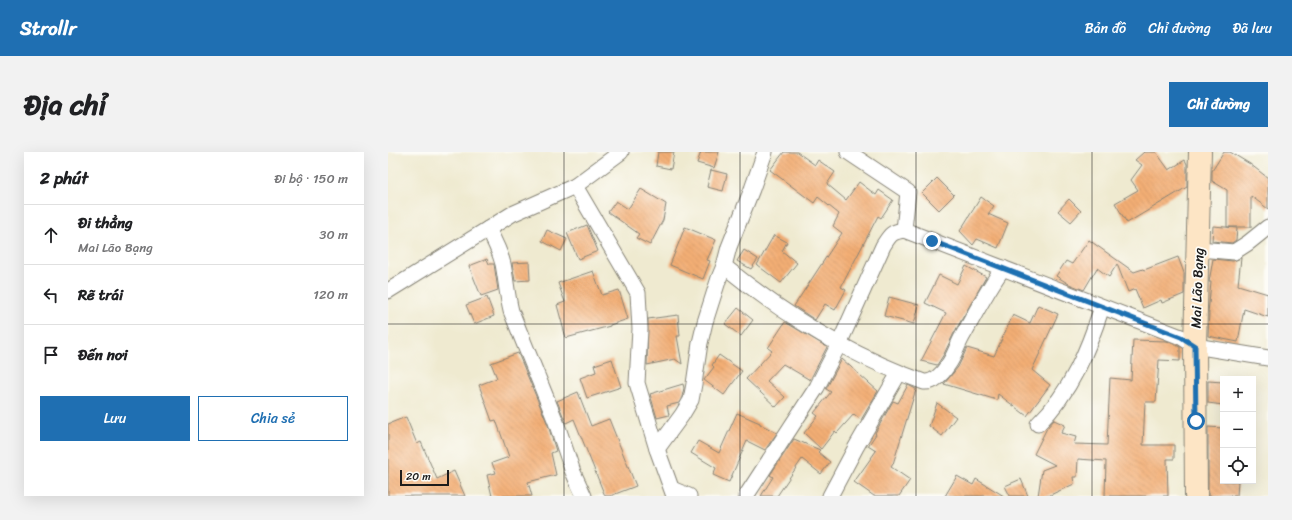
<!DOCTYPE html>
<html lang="vi">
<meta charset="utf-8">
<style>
body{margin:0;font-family:Sriracha,sans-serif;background:#f2f2f2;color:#202124}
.controls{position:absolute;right:12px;bottom:12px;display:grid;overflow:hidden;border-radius:0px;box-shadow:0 4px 16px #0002}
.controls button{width:36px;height:36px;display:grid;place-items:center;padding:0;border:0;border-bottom:1px solid #e0e0e0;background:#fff;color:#202124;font:20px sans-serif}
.scale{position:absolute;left:12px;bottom:10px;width:49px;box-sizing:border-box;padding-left:4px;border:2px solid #1c1c1c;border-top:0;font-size:11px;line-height:14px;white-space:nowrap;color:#1c1c1c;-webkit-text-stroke:3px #fdfcf7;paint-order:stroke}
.stop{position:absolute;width:12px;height:12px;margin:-9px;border:3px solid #1f6fb2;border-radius:50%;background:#fff}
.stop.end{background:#1f6fb2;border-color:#fff;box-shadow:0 1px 4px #0008}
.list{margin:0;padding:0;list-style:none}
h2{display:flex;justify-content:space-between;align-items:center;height:52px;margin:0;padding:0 16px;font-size:17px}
h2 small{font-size:13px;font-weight:400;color:#757577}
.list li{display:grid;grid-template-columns:26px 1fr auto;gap:12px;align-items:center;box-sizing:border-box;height:60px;padding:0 16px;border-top:1px solid #e0e0e0}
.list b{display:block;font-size:15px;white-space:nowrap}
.list p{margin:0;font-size:13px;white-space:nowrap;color:#757577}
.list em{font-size:13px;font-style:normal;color:#757577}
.actions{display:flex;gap:8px;padding:12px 16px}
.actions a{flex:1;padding:9px 0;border:1px solid #1f6fb2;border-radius:0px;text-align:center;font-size:14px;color:#1f6fb2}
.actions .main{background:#1f6fb2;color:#fff}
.icon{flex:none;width:22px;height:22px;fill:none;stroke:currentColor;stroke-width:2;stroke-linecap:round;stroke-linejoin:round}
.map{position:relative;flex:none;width:880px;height:344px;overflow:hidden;border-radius:0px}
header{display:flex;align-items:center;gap:24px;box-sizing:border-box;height:56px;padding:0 20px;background:#1f6fb2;color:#fff}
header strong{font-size:19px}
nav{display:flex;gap:22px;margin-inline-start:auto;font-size:14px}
.intro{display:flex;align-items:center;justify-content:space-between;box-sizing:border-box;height:96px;padding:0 24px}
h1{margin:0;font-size:28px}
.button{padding:10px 18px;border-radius:0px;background:#1f6fb2;color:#fff;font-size:14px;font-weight:700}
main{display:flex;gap:24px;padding:0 24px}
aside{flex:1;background:#fff;border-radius:0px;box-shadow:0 4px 16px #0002}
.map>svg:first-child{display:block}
</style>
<header>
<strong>Strollr</strong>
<nav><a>Bản đồ</a><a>Chỉ đường</a><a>Đã lưu</a></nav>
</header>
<div class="intro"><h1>Địa chỉ</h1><a class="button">Chỉ đường</a></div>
<main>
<aside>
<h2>2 phút<small>Đi bộ · 150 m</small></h2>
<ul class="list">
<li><svg class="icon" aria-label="ahead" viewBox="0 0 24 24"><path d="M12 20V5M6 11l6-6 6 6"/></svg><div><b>Đi thẳng</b><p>Mai Lão Bạng</p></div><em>30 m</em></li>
<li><svg class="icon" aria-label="left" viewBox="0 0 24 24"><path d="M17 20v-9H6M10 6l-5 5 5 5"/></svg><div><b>Rẽ trái</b></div><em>120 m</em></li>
<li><svg class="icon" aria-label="arrive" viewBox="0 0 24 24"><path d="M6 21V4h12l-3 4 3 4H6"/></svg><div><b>Đến nơi</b></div></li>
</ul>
<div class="actions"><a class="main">Lưu</a><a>Chia sẻ</a></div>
</aside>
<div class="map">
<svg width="880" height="344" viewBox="0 0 880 344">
<defs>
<pattern id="building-back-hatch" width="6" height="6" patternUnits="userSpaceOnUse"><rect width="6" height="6" fill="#f3ae74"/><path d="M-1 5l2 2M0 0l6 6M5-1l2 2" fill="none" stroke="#d09564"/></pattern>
</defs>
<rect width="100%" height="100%" fill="#fdfcf7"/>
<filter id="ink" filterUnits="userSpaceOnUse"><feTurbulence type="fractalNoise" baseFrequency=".025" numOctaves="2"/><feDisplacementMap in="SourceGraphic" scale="8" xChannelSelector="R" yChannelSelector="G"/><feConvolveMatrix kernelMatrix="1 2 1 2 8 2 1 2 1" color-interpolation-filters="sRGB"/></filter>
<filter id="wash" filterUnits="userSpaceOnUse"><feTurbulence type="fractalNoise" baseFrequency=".012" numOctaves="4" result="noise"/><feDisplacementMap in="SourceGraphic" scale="16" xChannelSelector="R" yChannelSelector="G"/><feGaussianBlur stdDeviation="0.9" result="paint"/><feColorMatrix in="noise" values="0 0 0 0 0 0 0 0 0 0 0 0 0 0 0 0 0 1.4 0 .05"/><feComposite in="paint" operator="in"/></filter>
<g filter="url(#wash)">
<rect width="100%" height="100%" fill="#efead0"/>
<g id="blocks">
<!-- building -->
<g fill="url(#building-back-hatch)">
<polygon points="270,0 286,0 283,17 268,14"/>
<polygon points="313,0 331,0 326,16 309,11"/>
<polygon points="396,0 409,0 427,13 430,8 447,20 439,32 458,48 471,30 488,43 491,38 505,48 493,66 490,64 453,135 458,138 447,158 437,152 427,168 406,154 454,81 445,74 451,62 430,45 426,51 382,18"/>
<polygon points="756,0 768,0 781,18 797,8 799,12 799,35 739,71 727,51 750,38 743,28 754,13 747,8"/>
<polygon points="836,0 842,0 862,12 880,26 880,57 863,44 863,75 839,75 839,38 824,29 824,19"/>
<polygon points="323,18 339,22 335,39 319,35"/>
<polygon points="549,26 566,43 551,58 534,41"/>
<polygon points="253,37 278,52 275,68 262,93 248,86 251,82 220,60 228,49 240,57"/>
<polygon points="593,45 606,54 600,62 620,71 610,96 589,87 585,93 572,79"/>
<polygon points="681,47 693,59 683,70 670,59"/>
<polygon points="199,73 210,99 190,107 179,81"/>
<polygon points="825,74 849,76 848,88 844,91 824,89"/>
<polygon points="297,75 328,88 319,108 322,109 315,127 282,113"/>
<polygon points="159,78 179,87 173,99 154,89"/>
<polygon points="386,83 399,90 394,99 409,111 393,131 369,113"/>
<polygon points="701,88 746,120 755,117 756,118 790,105 796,121 796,142 774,151 773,148 755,156 747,137 740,140 729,112 721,125 709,116 696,138 681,132 668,124 678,109 684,112"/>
<polygon points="356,98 370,107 363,117 349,109"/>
<polygon points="853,106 850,133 880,142 880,165 856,157 850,190 820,184 821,160 820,160 821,152 823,130 821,130 825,107 845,109"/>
<polygon points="99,107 101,112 106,112 110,138 93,144 81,114"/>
<polygon points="141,110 142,128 127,129 124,111"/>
<polygon points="578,114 598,125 566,181 556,202 549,213 533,209 558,161 537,151 551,123 569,132"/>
<polygon points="205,119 214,143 231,138 240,167 222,173 222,174 178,186 169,153 177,150 170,131"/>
<polygon points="99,145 106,164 86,172 78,153"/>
<polygon points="501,145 531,153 526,172 496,164"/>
<polygon points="650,153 670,162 644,218 662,233 639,264 610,242 609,248 556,232 570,215 579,196 606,204 625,163 642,171"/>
<polygon points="350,156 365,168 353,184 337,172"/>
<polygon points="290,163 292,184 289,184 294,212 287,207 259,213 260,167"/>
<polygon points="397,170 439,195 422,228 395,212 379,229 397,245 388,255 358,227 384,199 380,196"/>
<polygon points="745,188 779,189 792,195 792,209 771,208 768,250 757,250 755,293 786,293 786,307 779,307 780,344 717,344 718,309 690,307 689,325 685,325 686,332 660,344 650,344 654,318 667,313 646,302 659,276 666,268 677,273 673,281 688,285 686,292 719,293 722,226 743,228"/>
<polygon points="130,201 160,273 168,299 163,301 168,323 140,330 144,344 104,344 99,323 108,321 104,311 121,305 108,268 104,269 91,233 109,226 103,211"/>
<polygon points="331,203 354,219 336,243 316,228 326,215 324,213"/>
<polygon points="224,207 233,235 199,246 192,226 208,220 206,213"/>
<polygon points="454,207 490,239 473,268 466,262 449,281 447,279 433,297 416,281 430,264 426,261 443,240 438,237"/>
<polygon points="820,229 835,230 835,253 820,251"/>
<polygon points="295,232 296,236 294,245 291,251 279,254 281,263 269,266 262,242"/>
<polygon points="520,233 528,237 505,312 503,315 522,328 511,344 486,344 466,330 488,299 480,294 488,282 487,281 505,249 510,251"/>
<polygon points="190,240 203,274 221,267 248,334 222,344 217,344 186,267 178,271 169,249"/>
<polygon points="549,251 568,265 554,284 541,274"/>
<polygon points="349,261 372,271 372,272 389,281 377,298 359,289 341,330 325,323 328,316 303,301 310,289 331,301"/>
<polygon points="18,265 29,292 33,290 49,327 66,319 77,344 0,344 0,272"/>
<polygon points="820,275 835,276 835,329 850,329 849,344 820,344"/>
<polygon points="406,287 432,298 430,300 442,310 433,322 414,307 389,344 373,344 385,325 382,323"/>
<polygon points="569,324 585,333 588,327 616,344 557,344"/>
<polygon points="633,327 640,344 622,344 617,334"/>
</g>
</g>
</g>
<g filter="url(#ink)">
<use href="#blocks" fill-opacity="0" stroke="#868376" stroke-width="1"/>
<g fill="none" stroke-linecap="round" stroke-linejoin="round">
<!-- street casing -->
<g stroke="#868376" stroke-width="17">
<g id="street">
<polyline points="460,0 520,40 516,78 793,185 807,194 880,206"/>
<polyline points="187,34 250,141 252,177 249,231 269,297 286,344"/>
<path d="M100,77C106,88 112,100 115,112C118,127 119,143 123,159L168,270L185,320L196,344"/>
<polyline points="811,97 846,100 860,91 880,75"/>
<path d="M336,114C396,163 463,204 536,230C546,231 555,221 560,213C566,205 569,194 574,185C587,162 599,138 615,116"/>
<polyline points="0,139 124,62 187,34 233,0"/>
<path d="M650,272C683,240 700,198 714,155"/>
<polyline points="269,297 294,263 303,248 306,232 312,191 317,170 331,126 336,114 341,95 364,37 377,0"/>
<polyline points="284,337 301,344"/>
<path d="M358,344L429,235L451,192L495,94C502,83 503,80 516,78"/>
<polyline points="442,344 468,295 511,221"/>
</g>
</g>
<!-- secondary casing -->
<g stroke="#868376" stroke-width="24">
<polyline id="secondary" points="808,344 807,194 812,0"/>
</g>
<!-- street -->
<use href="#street" stroke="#fff" stroke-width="15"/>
<!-- secondary -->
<use href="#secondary" stroke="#fde5c5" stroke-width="22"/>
</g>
</g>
<g fill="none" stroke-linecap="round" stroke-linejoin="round" filter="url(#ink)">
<!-- route -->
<polyline stroke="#1f6fb2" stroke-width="5" points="544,89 793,185 807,194 808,269"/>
</g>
<!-- grid -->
<path fill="none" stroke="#1c1c1c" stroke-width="1" stroke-opacity="0.55" d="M176,0V344M352,0V344M528,0V344M704,0V344M0,172H880"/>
<g text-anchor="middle" stroke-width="3.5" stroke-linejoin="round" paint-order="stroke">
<!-- street labels -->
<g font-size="14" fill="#1c1c1c" stroke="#fdfcf7">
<text transform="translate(809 136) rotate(-88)" y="5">Mai Lão Bạng</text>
</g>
</g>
</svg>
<div class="controls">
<button>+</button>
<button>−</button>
<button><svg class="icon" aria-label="locate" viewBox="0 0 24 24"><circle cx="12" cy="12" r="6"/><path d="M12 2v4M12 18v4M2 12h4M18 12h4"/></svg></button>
</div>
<div class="scale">20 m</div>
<div class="stop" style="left:808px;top:269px"></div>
<div class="stop end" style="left:544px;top:89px"></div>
</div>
</main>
